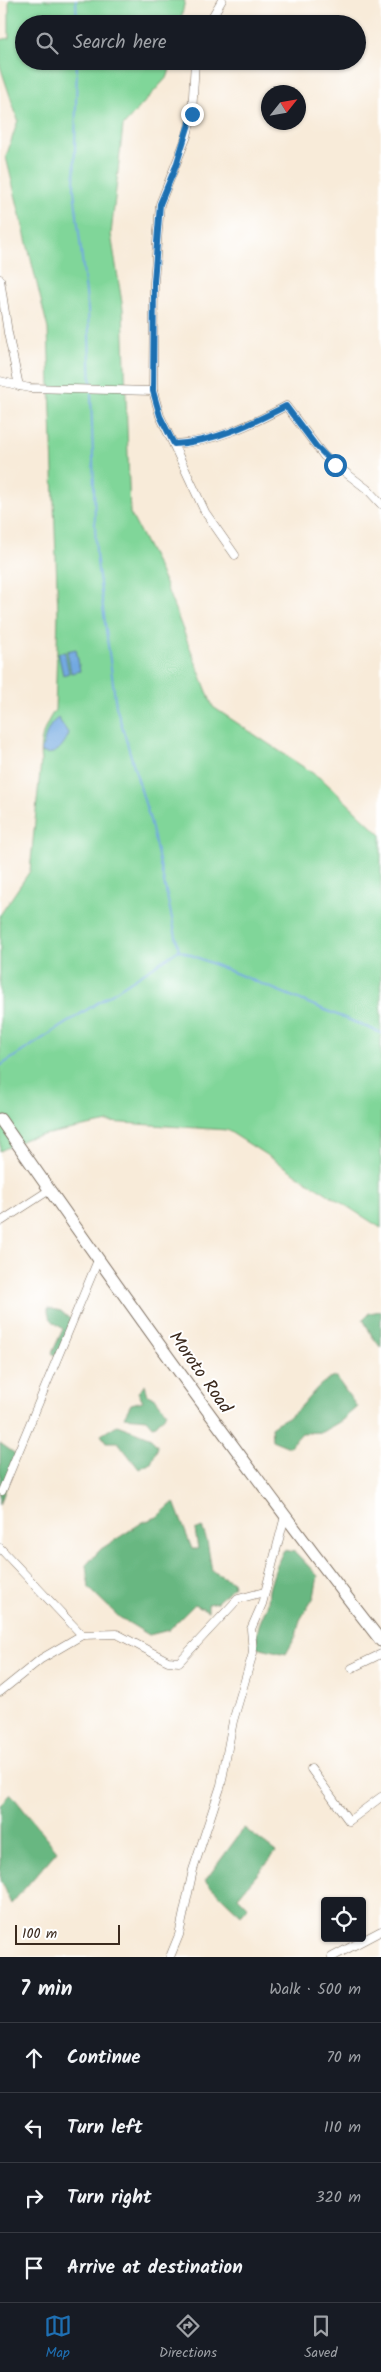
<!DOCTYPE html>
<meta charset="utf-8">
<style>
body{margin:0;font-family:Kalam,sans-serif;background:#242831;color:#f1f3f6}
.controls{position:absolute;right:15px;bottom:15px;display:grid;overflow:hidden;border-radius:5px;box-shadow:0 1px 4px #0004}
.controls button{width:45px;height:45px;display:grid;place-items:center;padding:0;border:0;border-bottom:1px solid #363941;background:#171b24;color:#f1f3f6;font:25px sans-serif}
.compass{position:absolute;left:261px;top:85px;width:45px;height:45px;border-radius:50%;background:#171b24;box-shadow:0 1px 4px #0004;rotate:59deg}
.scale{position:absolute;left:15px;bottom:12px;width:105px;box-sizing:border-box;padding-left:5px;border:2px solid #3b2a1e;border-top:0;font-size:14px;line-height:18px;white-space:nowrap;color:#3b2a1e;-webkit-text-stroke:4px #fff;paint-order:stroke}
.stop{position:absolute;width:15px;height:15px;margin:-11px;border:4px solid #1f6fb2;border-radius:50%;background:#fff}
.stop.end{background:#1f6fb2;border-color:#fff;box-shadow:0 1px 5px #0008}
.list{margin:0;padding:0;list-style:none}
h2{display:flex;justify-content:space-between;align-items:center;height:65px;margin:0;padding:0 20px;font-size:21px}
h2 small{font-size:16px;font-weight:400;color:#9ea1a6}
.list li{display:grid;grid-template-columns:32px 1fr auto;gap:15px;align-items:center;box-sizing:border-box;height:70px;padding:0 20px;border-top:1px solid #363941}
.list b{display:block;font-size:19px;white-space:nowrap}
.list em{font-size:16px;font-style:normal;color:#9ea1a6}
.icon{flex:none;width:28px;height:28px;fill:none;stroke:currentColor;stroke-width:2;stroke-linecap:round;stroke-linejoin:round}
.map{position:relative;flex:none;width:381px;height:1957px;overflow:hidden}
.search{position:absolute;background:#171b24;box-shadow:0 1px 4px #0004;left:15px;right:15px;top:15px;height:55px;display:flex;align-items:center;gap:12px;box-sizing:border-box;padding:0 18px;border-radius:28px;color:#9ea1a6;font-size:19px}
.sheet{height:345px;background:#171b24}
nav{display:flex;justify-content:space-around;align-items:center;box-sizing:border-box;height:70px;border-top:1px solid #363941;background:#171b24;font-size:14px;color:#9ea1a6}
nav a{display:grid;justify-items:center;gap:2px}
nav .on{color:#1f6fb2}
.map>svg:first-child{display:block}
</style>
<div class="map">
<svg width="381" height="1957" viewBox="0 0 381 1957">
<rect width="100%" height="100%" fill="#fff"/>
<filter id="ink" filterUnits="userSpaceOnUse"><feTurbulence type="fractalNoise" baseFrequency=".02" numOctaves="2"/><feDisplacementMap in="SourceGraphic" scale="10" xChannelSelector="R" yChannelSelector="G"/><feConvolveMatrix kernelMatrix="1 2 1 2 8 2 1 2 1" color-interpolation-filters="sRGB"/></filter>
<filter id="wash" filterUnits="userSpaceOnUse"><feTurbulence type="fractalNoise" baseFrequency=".0096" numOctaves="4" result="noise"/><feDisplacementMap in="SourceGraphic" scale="20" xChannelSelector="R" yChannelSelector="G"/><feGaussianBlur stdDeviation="1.12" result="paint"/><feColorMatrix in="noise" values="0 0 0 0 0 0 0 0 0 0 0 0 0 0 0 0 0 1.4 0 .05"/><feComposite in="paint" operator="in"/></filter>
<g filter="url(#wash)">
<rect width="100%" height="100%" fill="#f8ebd9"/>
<!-- green -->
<path fill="#80d699" stroke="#5e805c" d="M9,0H185L180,24H24V61H172L168,76L123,126L111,234L123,309L130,513L160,571L213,707L323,780L381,835V1228L227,1130L108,1122L28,1138L0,1151V915L30,871L41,762C38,744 44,725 55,710L58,615L48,329L6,157L18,120L0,66V40L9,38Z"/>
<!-- forest -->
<g fill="#68b781" stroke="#527050">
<path d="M48,1308L61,1311L71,1320L57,1357L52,1353L63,1329C55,1323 47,1319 48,1308Z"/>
<polygon points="381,1311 381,1348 372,1336 363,1319 369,1313"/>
<path d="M336,1377L357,1407L341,1421L322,1432L302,1433L289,1447L272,1440L271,1427C278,1421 287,1419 294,1413C309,1401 318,1380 336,1377Z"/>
<polygon points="145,1385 148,1395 155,1398 167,1413 156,1425 152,1426 146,1419 124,1417 131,1404 143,1401 138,1392"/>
<polygon points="117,1425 150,1437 158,1447 151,1463 139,1469 118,1442 106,1442 101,1435"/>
<polygon points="0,1443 17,1455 0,1505"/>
<polygon points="174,1502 192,1549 198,1549 195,1530 202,1527 207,1541 212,1571 233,1582 234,1586 217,1602 208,1604 208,1611 195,1604 169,1630 149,1635 119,1617 89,1588 86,1565 101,1549 143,1522 157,1517"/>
<path d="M284,1550L295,1552L318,1576L314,1597L300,1620L296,1636L286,1654L257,1647C256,1627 260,1623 267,1606C269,1601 268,1595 269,1590C272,1578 278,1560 284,1550Z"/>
<polygon points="11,1794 57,1851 11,1904 0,1880 0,1805"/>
<polygon points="244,1828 276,1852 238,1897 248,1907 241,1915 205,1881"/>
</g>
<!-- water -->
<g fill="#72a9e1" stroke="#566a80">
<polygon points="76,649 80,671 71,673 67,651"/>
<polygon points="65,652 69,673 63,675 58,653"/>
<path d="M58,718L69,734C63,746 56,758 41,752C45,739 47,725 58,718Z"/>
</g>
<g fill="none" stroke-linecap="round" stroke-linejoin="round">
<!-- stream -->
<g stroke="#72a9e1" stroke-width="2">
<polyline points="76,0 77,24"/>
<polyline points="77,61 74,190 88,310 91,388"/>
<polyline points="91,393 96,554 116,706 150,820 179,950"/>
<polyline points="179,950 381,1033"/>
<polyline points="0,1066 179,950"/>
</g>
</g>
</g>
<g filter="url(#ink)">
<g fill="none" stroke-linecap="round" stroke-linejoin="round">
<!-- street casing -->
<g stroke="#7d6e5f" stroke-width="9">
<g id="street">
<polyline points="208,24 222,0"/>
<polyline points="195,61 192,114 187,136 160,204 154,282 153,391 160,416 205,512 235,555"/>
<polyline points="0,279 8,333 19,386"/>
<polyline points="0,381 29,388 153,391"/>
<path d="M174,444C214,442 251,425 286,406L324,456L367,489L381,504"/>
<polyline points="0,1222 48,1191"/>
<polyline points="2,1491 98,1260"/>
<polyline points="0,1548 82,1635"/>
<polyline points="352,1668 381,1654"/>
<polyline points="0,1692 41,1659 82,1635 117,1634 168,1661 179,1662 238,1599 264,1592"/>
<polyline points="311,1769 349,1821 381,1797"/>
<polyline points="170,1957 179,1935 193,1870 221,1785 233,1721 253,1653 251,1629 262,1604 285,1516"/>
<polyline points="332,1957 381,1931"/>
</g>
</g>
<!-- secondary casing -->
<g stroke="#7d6e5f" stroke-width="13">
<path id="secondary" d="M0,1119C123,1296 248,1471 381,1641"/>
</g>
<!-- street -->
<use href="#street" stroke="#fff" stroke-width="8"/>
<!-- secondary -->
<use href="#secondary" stroke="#fff" stroke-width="11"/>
</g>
</g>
<g fill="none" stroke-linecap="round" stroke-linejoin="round" filter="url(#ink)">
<!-- route -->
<path stroke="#1f6fb2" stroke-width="6" d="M192,114L176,166L160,204L154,282L153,391L160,416L174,444C214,442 251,424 286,406L316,446L335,465"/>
</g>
<g text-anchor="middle" stroke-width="4" stroke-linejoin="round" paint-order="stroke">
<!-- street labels -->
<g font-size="18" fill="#3b2a1e" stroke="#fff">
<text transform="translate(201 1372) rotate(55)" y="6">Moroto Road</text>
</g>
</g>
</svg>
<div class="controls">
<button><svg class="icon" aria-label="locate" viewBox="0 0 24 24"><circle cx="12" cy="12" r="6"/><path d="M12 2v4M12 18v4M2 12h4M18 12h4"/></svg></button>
</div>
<svg class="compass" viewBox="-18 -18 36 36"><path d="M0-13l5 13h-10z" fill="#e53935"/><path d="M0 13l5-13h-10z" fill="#9ea1a6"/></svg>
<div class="scale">100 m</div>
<div class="stop" style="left:335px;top:465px"></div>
<div class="stop end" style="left:192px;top:114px"></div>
<div class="search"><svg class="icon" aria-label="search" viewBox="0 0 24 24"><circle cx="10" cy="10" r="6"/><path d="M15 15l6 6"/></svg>Search here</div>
</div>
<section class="sheet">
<h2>7 min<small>Walk · 500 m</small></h2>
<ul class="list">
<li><svg class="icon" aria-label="ahead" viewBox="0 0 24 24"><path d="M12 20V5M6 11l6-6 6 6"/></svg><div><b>Continue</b></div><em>70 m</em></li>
<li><svg class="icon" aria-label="left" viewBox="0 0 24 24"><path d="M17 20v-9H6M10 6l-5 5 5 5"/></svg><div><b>Turn left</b></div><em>110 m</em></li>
<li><svg class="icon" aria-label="right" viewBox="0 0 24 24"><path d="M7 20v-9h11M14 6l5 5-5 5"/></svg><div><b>Turn right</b></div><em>320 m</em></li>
<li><svg class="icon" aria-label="arrive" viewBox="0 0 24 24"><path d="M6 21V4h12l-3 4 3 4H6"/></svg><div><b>Arrive at destination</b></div></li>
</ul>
</section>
<nav>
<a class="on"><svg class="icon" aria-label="map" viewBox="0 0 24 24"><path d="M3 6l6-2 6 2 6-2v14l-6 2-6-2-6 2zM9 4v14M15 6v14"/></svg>Map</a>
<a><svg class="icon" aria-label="directions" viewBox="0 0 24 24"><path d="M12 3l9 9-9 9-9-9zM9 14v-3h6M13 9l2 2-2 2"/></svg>Directions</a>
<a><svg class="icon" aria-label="saved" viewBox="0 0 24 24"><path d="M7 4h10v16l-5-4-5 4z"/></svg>Saved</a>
</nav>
